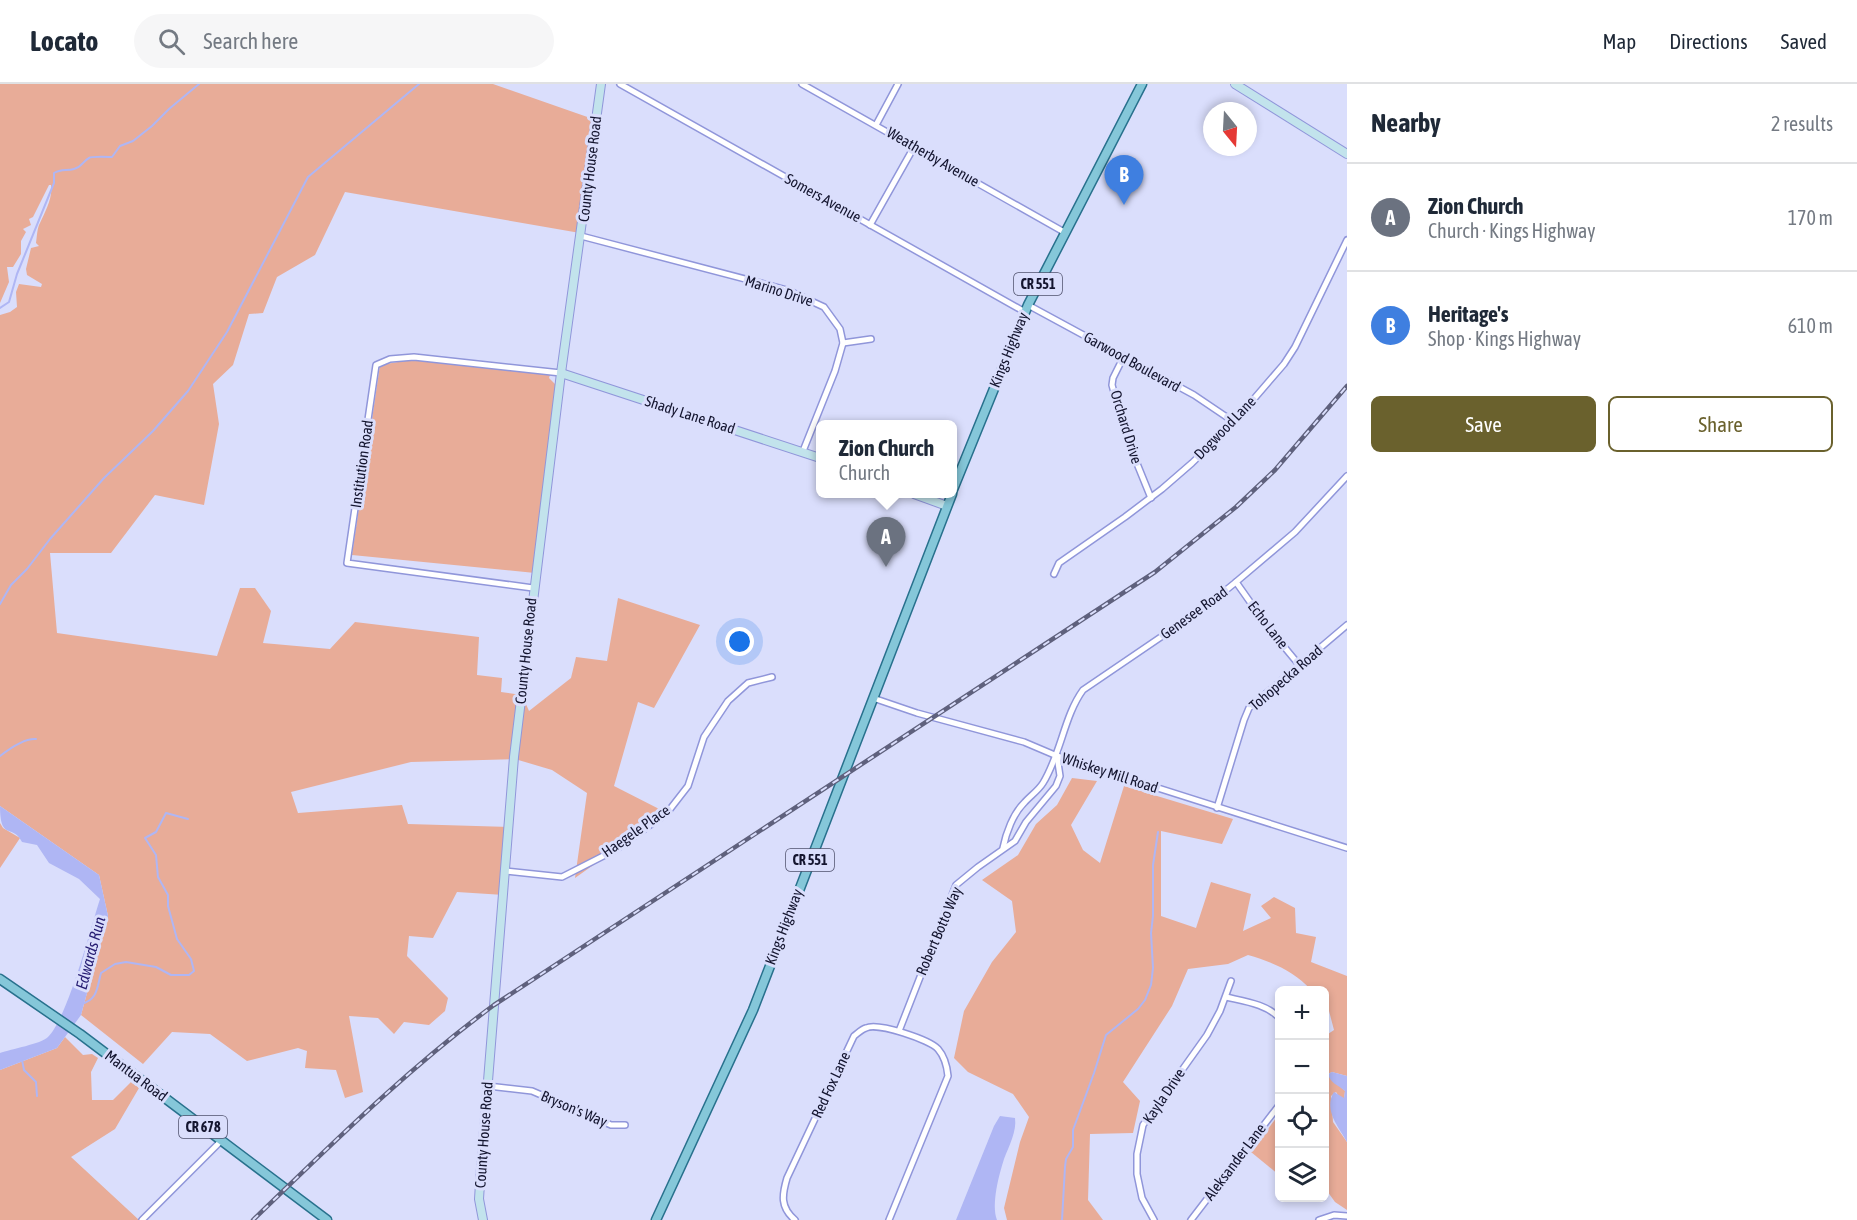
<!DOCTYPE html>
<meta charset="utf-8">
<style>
body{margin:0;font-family:"Asap Condensed",sans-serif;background:#f6f6f7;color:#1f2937}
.controls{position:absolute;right:18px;bottom:18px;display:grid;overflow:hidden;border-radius:9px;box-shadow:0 3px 9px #0003}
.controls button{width:54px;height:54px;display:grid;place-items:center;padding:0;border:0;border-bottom:2px solid #e0e1e3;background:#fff;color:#1f2937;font:30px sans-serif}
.compass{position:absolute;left:1203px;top:18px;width:54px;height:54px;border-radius:50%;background:#fff;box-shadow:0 3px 9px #0003;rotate:162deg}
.you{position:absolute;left:740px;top:558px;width:21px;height:21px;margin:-15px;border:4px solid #fff;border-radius:50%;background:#1a73e8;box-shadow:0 0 0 9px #1a73e833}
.badge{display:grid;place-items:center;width:39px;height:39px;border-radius:50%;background:#6a612d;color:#fff;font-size:20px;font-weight:700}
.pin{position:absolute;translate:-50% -50px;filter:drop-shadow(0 2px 3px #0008)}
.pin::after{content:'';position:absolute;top:32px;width:21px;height:18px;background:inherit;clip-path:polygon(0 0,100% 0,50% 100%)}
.popup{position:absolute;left:816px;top:336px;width:141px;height:78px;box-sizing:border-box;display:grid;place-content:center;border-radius:9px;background:#fff;filter:drop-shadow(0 2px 4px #0005);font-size:20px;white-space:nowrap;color:#747a83}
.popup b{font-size:22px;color:#1f2937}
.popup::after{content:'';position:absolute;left:50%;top:100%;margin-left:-12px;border:12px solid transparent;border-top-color:#fff}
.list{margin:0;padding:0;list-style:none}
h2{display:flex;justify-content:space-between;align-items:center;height:78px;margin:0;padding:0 24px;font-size:26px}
h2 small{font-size:20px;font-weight:400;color:#747a83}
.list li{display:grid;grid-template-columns:39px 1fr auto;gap:18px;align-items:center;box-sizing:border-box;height:108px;padding:0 24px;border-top:2px solid #e0e1e3}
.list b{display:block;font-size:22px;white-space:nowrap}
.list p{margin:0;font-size:20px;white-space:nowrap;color:#747a83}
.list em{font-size:20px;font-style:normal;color:#747a83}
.actions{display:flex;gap:12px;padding:18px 24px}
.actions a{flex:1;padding:14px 0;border:2px solid #6a612d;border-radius:9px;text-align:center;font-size:21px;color:#6a612d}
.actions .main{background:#6a612d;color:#fff}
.icon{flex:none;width:33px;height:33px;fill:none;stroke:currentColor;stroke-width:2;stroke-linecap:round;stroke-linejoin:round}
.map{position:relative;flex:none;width:1347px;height:1136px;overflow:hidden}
header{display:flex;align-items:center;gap:36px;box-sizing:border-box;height:84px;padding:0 30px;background:#fff;border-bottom:2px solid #e0e1e3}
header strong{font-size:28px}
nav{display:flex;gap:33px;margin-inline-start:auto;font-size:21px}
.search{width:420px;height:54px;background:#f6f6f7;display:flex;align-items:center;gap:15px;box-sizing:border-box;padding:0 21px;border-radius:33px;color:#747a83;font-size:22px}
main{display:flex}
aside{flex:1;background:#fff}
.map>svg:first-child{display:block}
</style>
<header>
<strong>Locato</strong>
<div class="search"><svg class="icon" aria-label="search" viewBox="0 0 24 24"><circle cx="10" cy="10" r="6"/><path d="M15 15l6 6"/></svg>Search here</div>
<nav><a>Map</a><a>Directions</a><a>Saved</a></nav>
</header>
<main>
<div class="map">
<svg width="1347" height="1136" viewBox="0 0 1347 1136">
<rect width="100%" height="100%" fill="#dadefc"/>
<!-- green -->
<g fill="#e8ac98">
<path d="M0,0H493L596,36L580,149L345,108L315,171L277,193L263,229L249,230L233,281L213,300L219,340L204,421L155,411L111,469H50L57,549L217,572L240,504H255L271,527L263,559L330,565L355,538L479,553L477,591L502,594L501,608L522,611L529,627L571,594L576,573L607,577L618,514L700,541L654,624L638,618L614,702L667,729L575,794L587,709L552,686L515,675L411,678L291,708L298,729L402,721L408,740L510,743L504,811L457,808L433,854L409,852L407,872L448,914L445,927L429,941L404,938L394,950L378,934L349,932L363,1008L345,1014L336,986L305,984L307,967L298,964L247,977L210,950L172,948L143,980L81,931L108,832L99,791L0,722V231L10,228L17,223L16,208L19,200L41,203L42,200L27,191L26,185L31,164L39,162L36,159C37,153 37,144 40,139C45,128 53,114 51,101H49L33,133L29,135L31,141L23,145L26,148L21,157V170L13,183H7L9,198L0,219Z"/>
<polygon points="416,275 550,291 549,294 558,303 535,489 352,471 380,281"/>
<path d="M1072,694L1097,697L1071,741L1083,766L1100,779L1124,702L1233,735L1222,760L1161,747V832L1196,844L1211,798L1251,810L1243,847L1271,834L1261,822L1274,813L1295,824L1296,849L1316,853L1311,878L1347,892V992L1332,988L1328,990L1345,1007L1344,1015L1340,1014L1336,1008L1331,1012L1333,1038L1347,1058V1126L1335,1118L1325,1104V952L1334,946L1329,927L1325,922L1324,906H1311C1294,887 1272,878 1248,871L1228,880L1188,885L1172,922L1123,998L1140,1017L1133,1049L1090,1050L1088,1116L1103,1136H1007L1004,1124L1020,1058L1029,1033L1013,1010L968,988L954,974L964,927L992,878L1016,848L1012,817L982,796L1018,771L1036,740L1057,721Z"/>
<polygon points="0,739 3,744 20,754 0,784"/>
<polygon points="65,953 83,971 92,970 98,974 91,988 92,1016 113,1016 131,998 139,1004 115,1045 71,1073 139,1136 0,1136 0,986 57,964"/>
<polygon points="1279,1030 1279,1091 1251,1068"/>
</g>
<!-- water -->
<g fill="#afb6f4">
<path d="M0,722L99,791L108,832L81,931L57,964L0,986V969C11,965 41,960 48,953C68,933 90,846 100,815L79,795L49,779L37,761L22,758C13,739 0,758 0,722Z"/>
<path d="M1332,988L1347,992V1058C1339,1043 1323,1026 1334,1008L1344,1014L1345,1007C1338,1001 1330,999 1328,990Z"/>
<path d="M1000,1032L1015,1034C1017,1047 1009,1062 1004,1075C999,1091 991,1120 997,1136H956L994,1042Z"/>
</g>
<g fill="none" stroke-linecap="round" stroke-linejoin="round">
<!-- stream -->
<g stroke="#afb6f4" stroke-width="2">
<path d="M0,224L9,218L17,190L54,99V89C61,85 67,87 74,85C82,83 83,77 89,74C91,72 109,73 112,73L120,62L133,57L152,42L169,25L199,0"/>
<polyline points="0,520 11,501 27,485 50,455 104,394 153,347 188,307 227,248 308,93 419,0"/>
<path d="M0,672C9,665 24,654 36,655"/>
<path d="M81,920C98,916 97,903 101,889L115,880L126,878L156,883L171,891H189L194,887L191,875L177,855L168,822V811L158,793L156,771L145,754L156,748L166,729L188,735"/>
<polyline points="22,976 24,986 36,998 37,1012"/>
<polyline points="1062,1136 1065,1083 1066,1075 1073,1063 1073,1046 1094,989 1106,951 1138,925 1145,916 1151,901 1153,884 1151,849 1153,832 1153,781 1158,748"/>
</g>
<!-- street casing -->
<g stroke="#9096da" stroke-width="8">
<g id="street">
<polyline points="620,0 1025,228"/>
<polyline points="802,0 1064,148"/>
<polyline points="876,41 898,0"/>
<polyline points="870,141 914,63"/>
<polyline points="581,152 787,206 824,223 840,245 843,259 835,287 803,367"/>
<polyline points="1028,221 1194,311 1234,338"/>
<polyline points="843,259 871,255"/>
<polyline points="1124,272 1113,294 1112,301 1127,355 1151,414"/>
<polyline points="1054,490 1059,479 1125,433 1162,405 1192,379 1234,338 1284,280 1295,263 1347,156"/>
<polyline points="1236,498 1267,542 1300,582"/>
<polyline points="533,504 347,479 376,281 390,275 414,273 561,289"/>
<polyline points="873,614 917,629 1024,658 1057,672 1347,764"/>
<polyline points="1217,724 1244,636 1249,624 1347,541"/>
<path d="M1003,764C1006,749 1013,730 1024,719C1030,712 1038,707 1043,699C1061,670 1064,632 1083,606L1205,523L1236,498L1295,448L1347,392"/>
<polyline points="506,787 562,793 615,766 667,729 688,702 704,653 728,617 748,599 772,593"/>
<path d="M1226,913C1243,917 1268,920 1280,935"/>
<polyline points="899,947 956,801 978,783 1015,757 1026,738 1056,702 1060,692 1057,672"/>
<polyline points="488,1002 532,1007 611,1041 625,1041"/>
<polyline points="142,1136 221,1057"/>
<path d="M795,1136C780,1123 782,1111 787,1094L854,952C858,949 862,945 866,944C878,938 930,956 938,965C945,973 947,982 948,992L889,1136"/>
<polyline points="1154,1136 1142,1114 1137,1090 1137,1070 1143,1041 1207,951 1220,927 1231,897"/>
<polyline points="1191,1136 1280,1020"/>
<polyline points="1319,1136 1334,1131 1347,1132"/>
</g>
</g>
<!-- secondary casing -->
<g stroke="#9096da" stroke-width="10">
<g id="secondary">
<polyline points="1235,0 1347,70"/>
<polyline points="561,289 820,374"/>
<polyline points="914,410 947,422"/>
<polyline points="483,1136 479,1115 481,1084 514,673 561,289 601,0"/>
</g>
</g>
<!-- primary casing -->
<g stroke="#28718d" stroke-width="11">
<g id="primary">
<polyline points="952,408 1028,221 1142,0"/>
<polyline points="0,895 80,950 327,1136"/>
<polyline points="656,1136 753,926 952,410"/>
</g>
</g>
<!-- street -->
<use href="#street" stroke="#fff" stroke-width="5"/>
<!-- secondary -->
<use href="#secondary" stroke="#c2e3ec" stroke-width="8"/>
<!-- primary -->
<use href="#primary" stroke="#85c7d9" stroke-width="8"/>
<!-- rail casing -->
<g stroke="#5f617d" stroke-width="4.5">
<path id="rail" d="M253,1136C331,1061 407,985 494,921L1155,488L1236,423L1275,386L1347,302"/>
</g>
<!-- rail -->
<use href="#rail" stroke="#dadefc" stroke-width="2" stroke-dasharray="7" stroke-linecap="butt"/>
</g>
<g text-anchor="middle" stroke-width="6" stroke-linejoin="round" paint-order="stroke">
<!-- shield labels -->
<g fill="#dadefc" stroke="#4f516c" stroke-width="1.5">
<rect x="1014" y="189" width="48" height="22" rx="4.5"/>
<rect x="786" y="765" width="48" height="22" rx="4.5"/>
<rect x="179" y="1032" width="48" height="22" rx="4.5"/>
</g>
<g font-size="14" font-weight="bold" fill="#14152f">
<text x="1038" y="205">CR 551</text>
<text x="810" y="781">CR 551</text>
<text x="203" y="1048">CR 678</text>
</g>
<!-- street labels -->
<g font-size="15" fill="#14152f" stroke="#dadefc">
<text transform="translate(933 73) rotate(30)" y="5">Weatherby Avenue</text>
<text transform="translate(590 85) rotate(-83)" y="5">County House Road</text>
<text transform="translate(823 114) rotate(29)" y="5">Somers Avenue</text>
<text transform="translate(779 207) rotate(18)" y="5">Marino Drive</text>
<text transform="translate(1009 266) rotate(-68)" y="5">Kings Highway</text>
<text transform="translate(1132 278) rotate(29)" y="5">Garwood Boulevard</text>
<text transform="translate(690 331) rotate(18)" y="5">Shady Lane Road</text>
<text transform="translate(1126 343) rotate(73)" y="5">Orchard Drive</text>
<text transform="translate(1225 344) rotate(-46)" y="5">Dogwood Lane</text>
<text transform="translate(362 380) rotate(-82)" y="5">Institution Road</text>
<text transform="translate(1194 529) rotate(-36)" y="5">Genesee Road</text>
<text transform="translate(1268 541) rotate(52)" y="5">Echo Lane</text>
<text transform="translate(526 567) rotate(-84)" y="5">County House Road</text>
<text transform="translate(1286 594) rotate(-41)" y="5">Tohopecka Road</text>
<text transform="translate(1110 689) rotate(18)" y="5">Whiskey Mill Road</text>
<text transform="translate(636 747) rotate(-35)" y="5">Haegele Place</text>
<text transform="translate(784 843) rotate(-69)" y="5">Kings Highway</text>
<text transform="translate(939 847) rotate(-67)" y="5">Robert Botto Way</text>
<text transform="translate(136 992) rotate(37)" y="5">Mantua Road</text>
<text transform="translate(831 1001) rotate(-65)" y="5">Red Fox Lane</text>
<text transform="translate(1164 1012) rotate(-56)" y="5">Kayla Drive</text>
<text transform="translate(574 1025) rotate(23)" y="5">Bryson's Way</text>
<text transform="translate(484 1051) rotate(-86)" y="5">County House Road</text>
<text transform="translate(1235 1078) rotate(-53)" y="5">Aleksander Lane</text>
</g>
<!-- water labels -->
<g font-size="16" font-style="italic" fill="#271e73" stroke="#dadefc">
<text transform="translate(90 869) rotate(-75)" y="6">Edwards Run</text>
</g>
</g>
</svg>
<div class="controls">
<button>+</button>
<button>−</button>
<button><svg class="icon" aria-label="locate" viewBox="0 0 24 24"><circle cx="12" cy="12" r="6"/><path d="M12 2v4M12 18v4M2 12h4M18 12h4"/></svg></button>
<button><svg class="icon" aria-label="layers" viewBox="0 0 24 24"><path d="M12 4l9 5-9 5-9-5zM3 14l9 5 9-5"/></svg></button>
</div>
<svg class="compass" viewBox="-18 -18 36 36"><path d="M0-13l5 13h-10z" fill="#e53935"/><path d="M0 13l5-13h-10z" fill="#747a83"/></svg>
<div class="you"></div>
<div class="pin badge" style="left:886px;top:483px;background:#6b7280">A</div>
<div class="popup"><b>Zion Church</b>Church</div>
<div class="pin badge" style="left:1124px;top:121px;background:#3f7fe0">B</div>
</div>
<aside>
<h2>Nearby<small>2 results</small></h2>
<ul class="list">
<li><span class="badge" style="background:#6b7280">A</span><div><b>Zion Church</b><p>Church · Kings Highway</p></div><em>170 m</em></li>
<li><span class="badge" style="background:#3f7fe0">B</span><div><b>Heritage's</b><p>Shop · Kings Highway</p></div><em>610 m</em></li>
</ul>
<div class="actions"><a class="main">Save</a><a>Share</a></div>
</aside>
</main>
